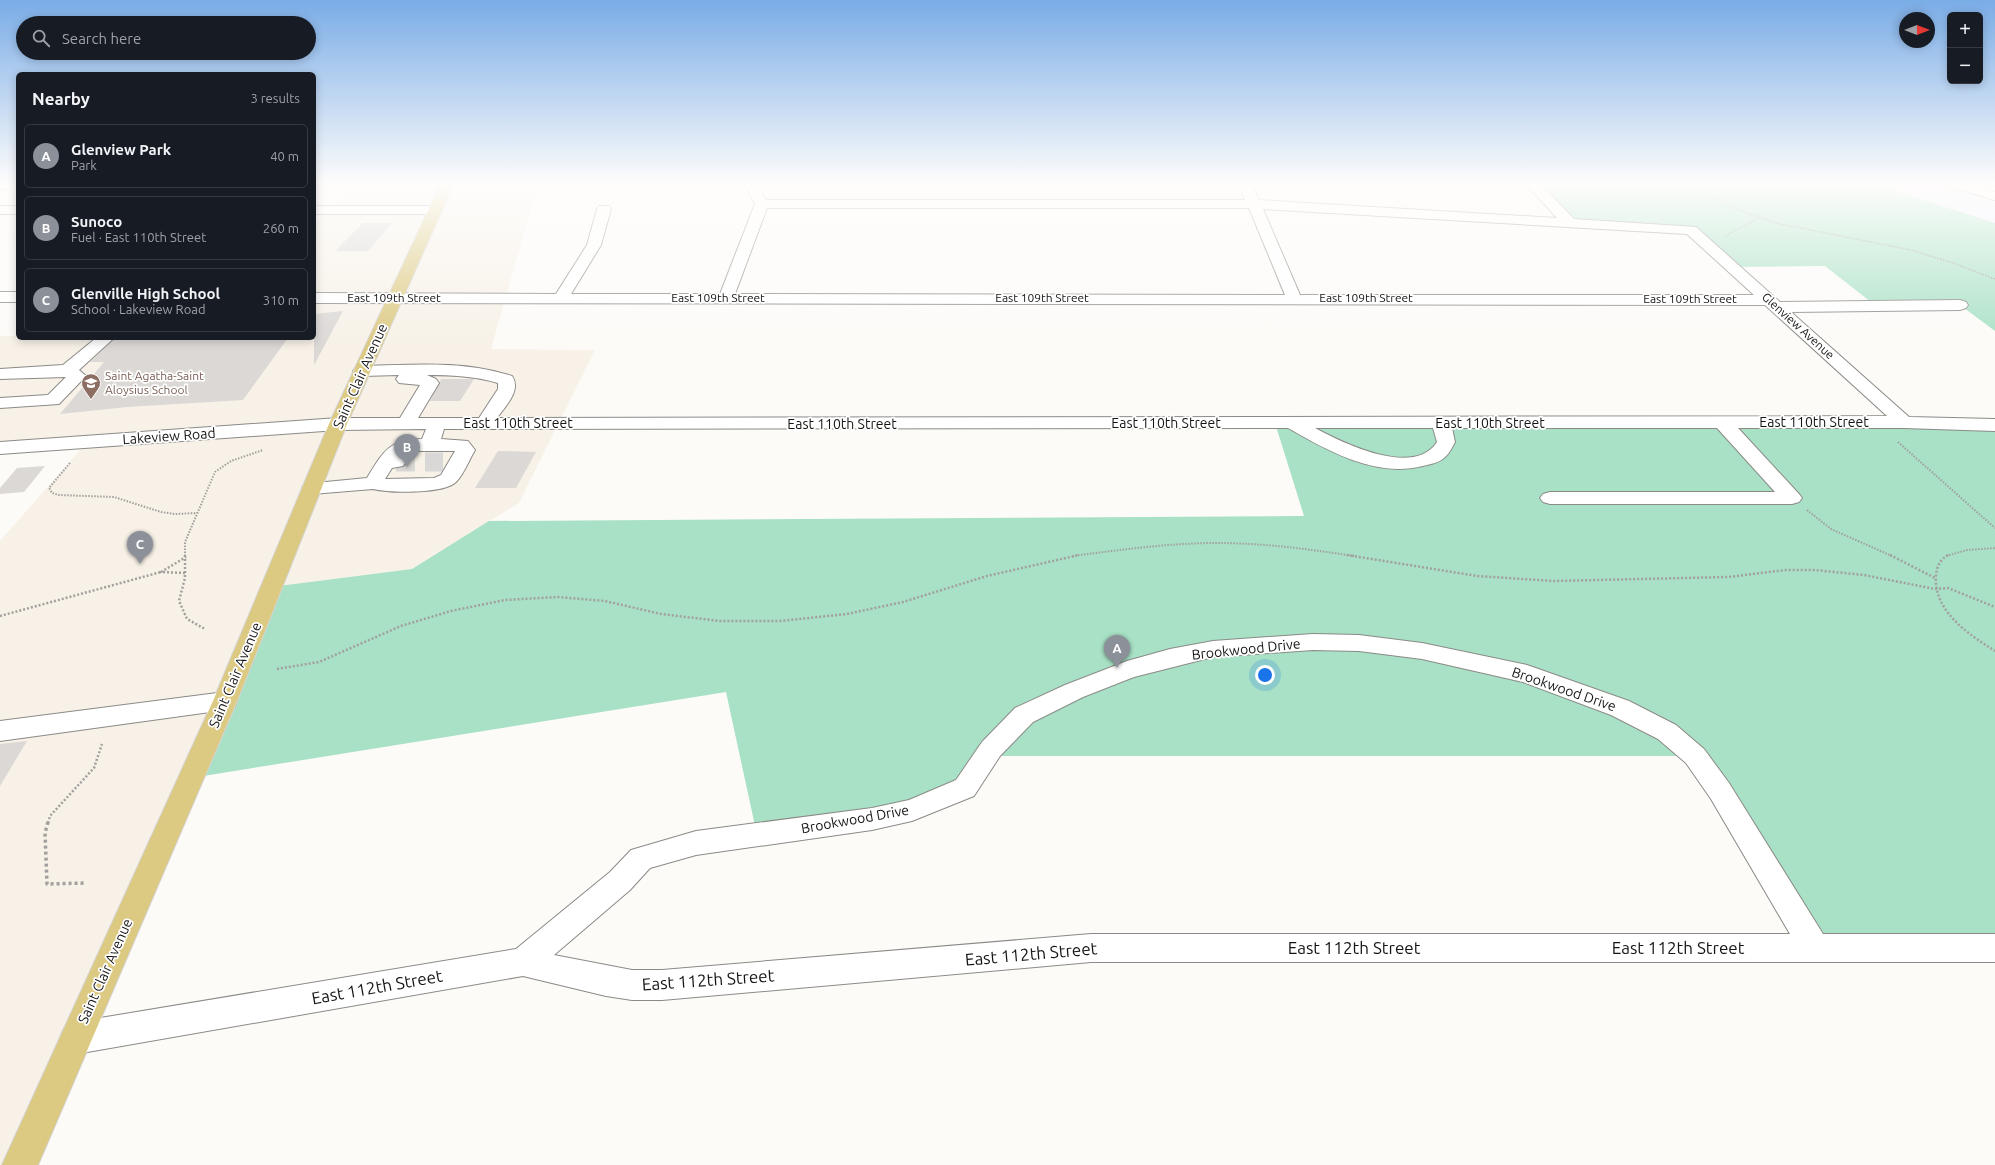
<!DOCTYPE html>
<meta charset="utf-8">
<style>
body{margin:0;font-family:Ubuntu,sans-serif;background:#20242c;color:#f1f3f6}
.controls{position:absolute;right:12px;top:12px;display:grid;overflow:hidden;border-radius:6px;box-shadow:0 2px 10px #0003}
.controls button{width:36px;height:36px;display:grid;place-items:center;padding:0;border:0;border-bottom:1px solid #363941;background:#171b24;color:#f1f3f6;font:20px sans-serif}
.compass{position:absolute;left:1899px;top:12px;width:36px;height:36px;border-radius:50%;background:#171b24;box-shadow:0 2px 10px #0003;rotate:90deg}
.you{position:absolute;left:1265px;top:675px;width:14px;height:14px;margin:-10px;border:3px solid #fff;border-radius:50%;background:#1a73e8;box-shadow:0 0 0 6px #1a73e833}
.badge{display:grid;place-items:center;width:26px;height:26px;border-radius:50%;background:#8c9099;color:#fff;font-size:13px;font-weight:700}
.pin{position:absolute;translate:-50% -33px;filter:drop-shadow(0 1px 2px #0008)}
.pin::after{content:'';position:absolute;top:21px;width:14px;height:12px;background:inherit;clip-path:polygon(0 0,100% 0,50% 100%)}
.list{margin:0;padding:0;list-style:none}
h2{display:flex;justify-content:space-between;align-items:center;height:52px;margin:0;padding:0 16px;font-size:17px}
h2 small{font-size:13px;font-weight:400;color:#9ea1a6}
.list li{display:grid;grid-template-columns:26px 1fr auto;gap:12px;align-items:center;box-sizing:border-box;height:64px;margin:0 8px 8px;padding:0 8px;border:1px solid #363941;border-radius:6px}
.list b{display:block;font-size:15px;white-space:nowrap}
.list p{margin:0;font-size:13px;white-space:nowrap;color:#9ea1a6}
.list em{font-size:13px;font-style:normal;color:#9ea1a6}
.icon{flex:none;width:22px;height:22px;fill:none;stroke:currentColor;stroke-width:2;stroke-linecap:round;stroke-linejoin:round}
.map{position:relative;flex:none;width:1995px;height:1165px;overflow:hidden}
.search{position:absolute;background:#171b24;box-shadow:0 2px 10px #0003;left:16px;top:16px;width:300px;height:44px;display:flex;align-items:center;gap:10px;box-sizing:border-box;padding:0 14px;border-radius:22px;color:#9ea1a6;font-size:15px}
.panel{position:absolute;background:#171b24;box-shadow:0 2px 10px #0003;left:16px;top:72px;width:300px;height:268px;border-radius:6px}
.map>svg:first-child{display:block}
</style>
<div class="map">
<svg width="1995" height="1165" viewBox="0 0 1995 1165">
<rect width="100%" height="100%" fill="#fdfbf8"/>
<!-- built -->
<polygon fill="#f7f1e7" points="358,183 538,183 491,349 595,350 519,503 412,569 271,587 19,1165 0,1165 0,541 87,442 0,448 0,336 18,336 18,338 314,338 314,224"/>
<!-- industrial -->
<polygon fill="#f1effd" points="1870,183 1995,183 1995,223"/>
<!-- green -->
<g fill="#a8e1c5">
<polygon points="1532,183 1804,183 1810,185 1815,183 1870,183 1995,223 1995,331 1960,305 1876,306 1825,266 1732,267 1689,229 1569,222"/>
<polygon points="1275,423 1995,425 1995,948 1815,948 1695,756 987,756 965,788 757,835 726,692 191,778 271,587 412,569 489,521 1304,516"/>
</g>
<!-- building -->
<g fill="#dbd8d6">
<polygon points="363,223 392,223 368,251 335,251"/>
<polygon points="343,311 314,365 314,314"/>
<polygon points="115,338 288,338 243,400 127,407 60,414 104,362 90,362"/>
<polygon points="441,379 474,379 460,401 430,401"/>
<polygon points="498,451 536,452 516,488 475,488"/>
<polygon points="45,466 24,492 0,494 0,488 17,468"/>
<polygon points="27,741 0,786 0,744"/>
</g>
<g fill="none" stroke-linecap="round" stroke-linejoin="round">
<!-- minor-tunnel -->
<polyline stroke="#dad8d6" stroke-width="19" stroke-dasharray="19 10" stroke-linecap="butt" points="396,462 443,462"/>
<!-- minor casing -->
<g stroke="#8b8a87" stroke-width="2">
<g id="minor">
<polygon points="0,183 13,183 11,186 0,190"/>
<path d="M744,183H756L766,200H1245L1238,183H1251L1259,200L1557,218L1525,183H1539L1574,219L1696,227L1780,302L1960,300L1966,302L1968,305L1966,308L1960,310L1791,312L1909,417L1995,419V431L1904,428H1738L1799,494L1802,498L1799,502L1792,504H1550L1543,502L1540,498L1543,494L1550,492H1775L1717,428H1452L1455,442C1452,447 1450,453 1445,457C1439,463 1431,464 1423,466C1376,478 1328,451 1288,428L444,429L441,439L468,441L475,450C469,460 464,474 456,482C444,494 389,493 373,489L312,494L305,492L302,488L305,484L367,478C383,452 389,439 422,439L426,429L338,430L0,454V442L338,418H400L420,385L399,383L396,379L399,375L362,376L356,375L353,371L356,367L362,366C413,365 463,360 512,376C522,390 505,407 497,418L1887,416L1765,305L314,303V293L556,294L587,245L597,209L599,206H609L611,209L601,245L571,294H720L755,204ZM767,208H1249L1285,295L735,294ZM1263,209L1687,234L1754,295H1300ZM427,375C451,375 475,376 498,383V389L479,418H418L439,383L436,379ZM1315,428H1433L1437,442C1414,478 1343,443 1315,428ZM409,451H455L441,475L434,478L385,479L392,468L403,466L406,462L400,457Z"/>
<polygon points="1946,183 1966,183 1995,192 1995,200 1948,186"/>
<rect x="0" y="206" width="18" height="8"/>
<polygon points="314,206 434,206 439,207 441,210 439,213 434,214 314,214"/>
<rect x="0" y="292" width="18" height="10"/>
<polygon points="96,338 114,338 79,370 86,376 59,404 0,408 0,398 48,395 66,377 0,379 0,369 63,365"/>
<path d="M1313,634L1359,635L1422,643L1527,665L1629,701L1676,725L1704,749L1729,783L1823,934H1995V962H1091L662,1000H632L606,996L523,976L76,1054L65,1049L60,1038L65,1027L76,1022L516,949L610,872L631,850L696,831L872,808L909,800L956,780L982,742L1015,708L1065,685L1127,661L1170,649L1213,641ZM1313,650L1359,651L1422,659L1523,682L1611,715L1658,739L1686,763L1711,799L1790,934H1091L662,970H632L554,955L630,890L650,868L696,855L872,830L912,821L974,796L1000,756L1033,722L1083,697L1134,677L1213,657Z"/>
<polygon points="225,692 234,694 237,701 234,708 225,710 0,741 0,721"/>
</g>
</g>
<!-- major casing -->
<g stroke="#d5d5d5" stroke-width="2">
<polygon id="major" points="441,183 454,183 347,424 237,701 38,1165 2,1165 213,701 329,424"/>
</g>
<!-- path-far3 -->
<g stroke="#a2a09e" stroke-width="1.5" stroke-dasharray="1.5 1.5" stroke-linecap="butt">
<polyline points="1686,183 1731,207 1775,223 1911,250 1953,263 1995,279"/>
<polyline points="1725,236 1759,218"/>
</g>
<!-- path-far2 -->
<g stroke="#a2a09e" stroke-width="2" stroke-dasharray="1.5 1.5" stroke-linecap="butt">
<polyline points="1898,442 1995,528"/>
<polyline points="70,463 49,488 52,493 59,495 114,497 161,512 175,514 197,513"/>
<polyline points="1807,510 1831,529 1892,556"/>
<polyline points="185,556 185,542 215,472 231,461 263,450"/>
<path d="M1072,556C1120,550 1168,543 1217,543C1263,543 1308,549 1354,556"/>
<polyline points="1946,556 1967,550 1995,548"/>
</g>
<!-- path-far1 -->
<g stroke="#a2a09e" stroke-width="2.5" stroke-dasharray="2 2" stroke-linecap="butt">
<polyline points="185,555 185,578 179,601 187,619 205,629"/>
<polyline points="1347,555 1477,576 1553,581 1728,577 1786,570 1815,570 1864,575 1935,589 1948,588 1995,607"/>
<polyline points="1890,555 1935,578"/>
<path d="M1948,555C1940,560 1937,566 1936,575C1933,611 1968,634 1995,651"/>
<polyline points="185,573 161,572 186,557"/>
<polyline points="0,616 161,572"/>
<polyline points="277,669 319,662 401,626 451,611 505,600 558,597 605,601 661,614 720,621 780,621 847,614 903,602 987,576 1079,555"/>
<polyline points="48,823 50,816 94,768 102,744"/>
</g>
<!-- path -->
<polyline stroke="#a2a09e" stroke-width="3.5" stroke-dasharray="3 3" stroke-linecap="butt" points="48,822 45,833 47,884 86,883"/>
<!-- minor -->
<use href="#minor" fill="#fff" fill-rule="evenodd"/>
<!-- major -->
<use href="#major" fill="#dcc982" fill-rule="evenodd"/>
</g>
<!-- sky -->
<linearGradient id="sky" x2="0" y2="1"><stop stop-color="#7aace6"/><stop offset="0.53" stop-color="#fefdfc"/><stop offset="1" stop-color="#fefdfc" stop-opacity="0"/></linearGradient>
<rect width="1995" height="346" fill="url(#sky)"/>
<!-- icons -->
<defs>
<g id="school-pin" transform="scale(1)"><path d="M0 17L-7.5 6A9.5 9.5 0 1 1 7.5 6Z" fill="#8d6e63" stroke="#fff"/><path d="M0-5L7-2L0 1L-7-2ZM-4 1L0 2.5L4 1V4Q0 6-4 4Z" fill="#fff"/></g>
</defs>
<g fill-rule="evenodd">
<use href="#school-pin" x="91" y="383"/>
</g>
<g text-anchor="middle" stroke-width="3.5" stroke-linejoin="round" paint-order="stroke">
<!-- far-street labels -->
<g font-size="12" fill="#161514" stroke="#fff">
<text x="394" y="302">East 109th Street</text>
<text x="718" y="302">East 109th Street</text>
<text x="1042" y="302">East 109th Street</text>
<text x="1366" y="302">East 109th Street</text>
<text x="1690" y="303">East 109th Street</text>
<text transform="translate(1798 326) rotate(42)" y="4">Glenview Avenue</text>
</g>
<!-- far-education labels -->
<g font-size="12" fill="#785e54" stroke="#fff" text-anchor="start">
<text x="105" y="380">Saint Agatha-Saint<tspan x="105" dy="14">Aloysius School</tspan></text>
</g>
<!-- street labels -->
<g font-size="14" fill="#161514" stroke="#fff">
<text transform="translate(360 376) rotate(-66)" y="5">Saint Clair Avenue</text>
<text x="1814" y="427">East 110th Street</text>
<text x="518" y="428">East 110th Street</text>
<text x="1166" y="428">East 110th Street</text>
<text x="1490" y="428">East 110th Street</text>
<text x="842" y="429">East 110th Street</text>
<text transform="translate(169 436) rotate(-4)" y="5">Lakeview Road</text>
<text transform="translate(1246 649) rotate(-6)" y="5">Brookwood Drive</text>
<text transform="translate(235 675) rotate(-67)" y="5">Saint Clair Avenue</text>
<text transform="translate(1564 689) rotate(19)" y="5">Brookwood Drive</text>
<text transform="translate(855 819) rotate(-10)" y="5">Brookwood Drive</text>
<text transform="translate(105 971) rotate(-66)" y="5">Saint Clair Avenue</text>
</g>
<!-- near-street labels -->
<g font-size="17" fill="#161514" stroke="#fff">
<text x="1354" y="954">East 112th Street</text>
<text x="1678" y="954">East 112th Street</text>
<text transform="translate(1031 954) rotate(-5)" y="6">East 112th Street</text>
<text transform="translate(708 980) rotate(-4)" y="6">East 112th Street</text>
<text transform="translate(377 987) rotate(-10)" y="6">East 112th Street</text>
</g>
</g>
</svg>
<div class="controls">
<button>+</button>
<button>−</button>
</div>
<svg class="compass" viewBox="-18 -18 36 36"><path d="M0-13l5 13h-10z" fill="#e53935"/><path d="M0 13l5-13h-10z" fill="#9ea1a6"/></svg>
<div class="you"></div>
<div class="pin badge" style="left:1117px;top:668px">A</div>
<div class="pin badge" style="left:407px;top:467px">B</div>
<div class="pin badge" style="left:140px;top:564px">C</div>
<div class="search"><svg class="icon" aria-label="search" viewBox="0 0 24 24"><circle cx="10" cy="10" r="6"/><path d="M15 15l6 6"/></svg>Search here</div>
<section class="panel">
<h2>Nearby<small>3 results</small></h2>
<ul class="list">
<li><span class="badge">A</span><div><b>Glenview Park</b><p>Park</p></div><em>40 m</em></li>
<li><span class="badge">B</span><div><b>Sunoco</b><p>Fuel · East 110th Street</p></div><em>260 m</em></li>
<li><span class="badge">C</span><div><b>Glenville High School</b><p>School · Lakeview Road</p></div><em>310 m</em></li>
</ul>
</section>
</div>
